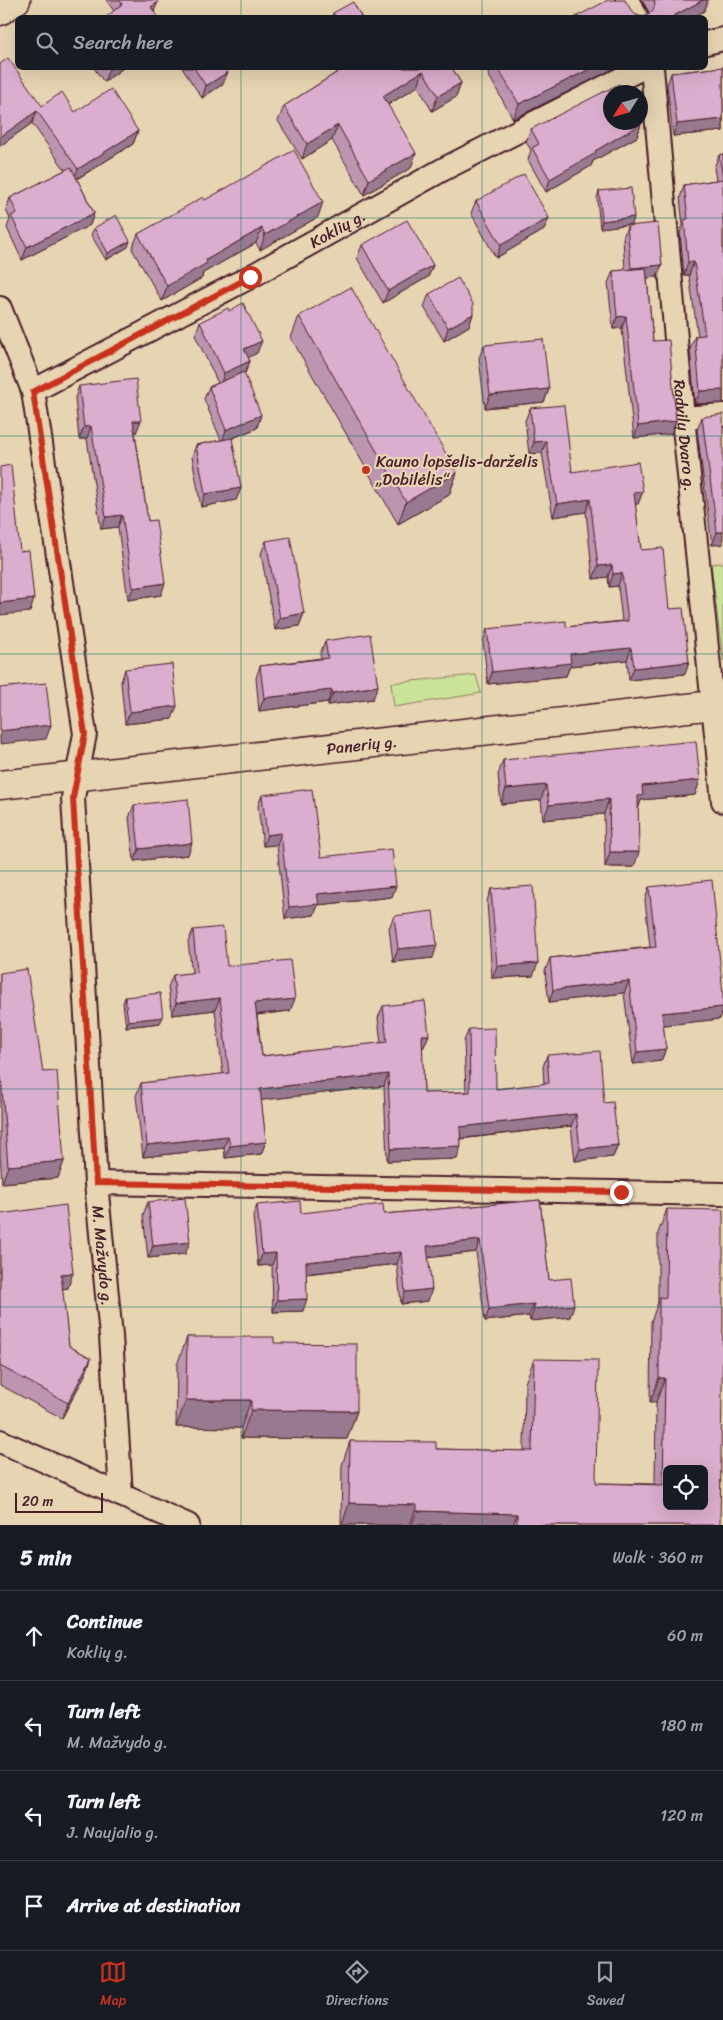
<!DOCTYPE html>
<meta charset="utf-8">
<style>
body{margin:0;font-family:Sriracha,sans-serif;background:#20242c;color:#f1f3f6}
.controls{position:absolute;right:15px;bottom:15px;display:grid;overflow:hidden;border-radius:8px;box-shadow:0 5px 20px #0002}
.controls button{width:45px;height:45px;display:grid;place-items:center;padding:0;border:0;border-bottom:1px solid #363941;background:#171b24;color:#f1f3f6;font:25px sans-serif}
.compass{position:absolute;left:603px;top:85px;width:45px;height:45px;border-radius:50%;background:#171b24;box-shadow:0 5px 20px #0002;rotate:233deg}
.scale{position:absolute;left:15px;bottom:12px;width:88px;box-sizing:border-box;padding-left:5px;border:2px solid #4a1f2b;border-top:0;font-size:14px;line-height:18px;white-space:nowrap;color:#4a1f2b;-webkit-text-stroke:4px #e7d4b2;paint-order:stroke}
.stop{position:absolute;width:15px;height:15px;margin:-11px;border:4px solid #c8321e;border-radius:50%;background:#fff}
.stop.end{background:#c8321e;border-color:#fff;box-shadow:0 1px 5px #0008}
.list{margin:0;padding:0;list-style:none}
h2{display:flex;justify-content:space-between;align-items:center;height:65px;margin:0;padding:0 20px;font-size:21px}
h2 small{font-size:16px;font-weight:400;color:#9ea1a6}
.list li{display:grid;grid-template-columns:32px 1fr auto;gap:15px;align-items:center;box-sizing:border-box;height:90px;padding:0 20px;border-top:1px solid #363941}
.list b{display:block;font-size:19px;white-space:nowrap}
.list p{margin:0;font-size:16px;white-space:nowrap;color:#9ea1a6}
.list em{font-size:16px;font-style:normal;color:#9ea1a6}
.icon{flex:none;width:28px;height:28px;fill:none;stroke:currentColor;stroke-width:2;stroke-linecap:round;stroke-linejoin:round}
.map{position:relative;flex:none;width:723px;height:1525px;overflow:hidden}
.search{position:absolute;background:#171b24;box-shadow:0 5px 20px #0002;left:15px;right:15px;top:15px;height:55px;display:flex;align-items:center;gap:12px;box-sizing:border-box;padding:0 18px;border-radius:8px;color:#9ea1a6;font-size:19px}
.sheet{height:425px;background:#171b24}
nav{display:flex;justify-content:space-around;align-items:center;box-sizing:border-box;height:70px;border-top:1px solid #363941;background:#171b24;font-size:14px;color:#9ea1a6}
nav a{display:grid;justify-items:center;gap:2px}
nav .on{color:#c8321e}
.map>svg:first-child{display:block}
</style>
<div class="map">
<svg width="723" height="1525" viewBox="0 0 723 1525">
<rect width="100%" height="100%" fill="#e7d4b2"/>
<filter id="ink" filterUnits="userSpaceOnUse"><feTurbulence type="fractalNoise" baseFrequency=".02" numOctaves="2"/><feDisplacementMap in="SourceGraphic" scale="10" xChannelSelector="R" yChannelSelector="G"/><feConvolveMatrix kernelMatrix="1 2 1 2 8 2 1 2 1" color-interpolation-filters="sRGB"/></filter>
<g filter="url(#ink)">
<!-- green -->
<g fill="#cbe399" stroke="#8a8162">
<polygon points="723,563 723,661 711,564"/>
<polygon points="476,675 481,693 394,707 391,683"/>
</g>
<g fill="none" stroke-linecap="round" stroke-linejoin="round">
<!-- street casing -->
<g stroke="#4a1f2b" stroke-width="26">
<g id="street">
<polyline points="627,0 637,18"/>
<polyline points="706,43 723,39"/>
<path id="s1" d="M652,68L683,418L723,801"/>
<path id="s2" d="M0,308L33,391L85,734L73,798L96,1183L111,1336L121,1495"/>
<path id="s3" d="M33,391L250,277L442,170L642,68"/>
<polyline points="683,418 723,415"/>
<polyline points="96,1183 723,1194"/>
<polyline points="0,1441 188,1525"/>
</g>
</g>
<!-- secondary casing -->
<g stroke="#4a1f2b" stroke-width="31">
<g id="secondary">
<polyline points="0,11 16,0"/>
<path id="s4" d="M0,785L723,704"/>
</g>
</g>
<!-- street -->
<use href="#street" stroke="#e7d4b2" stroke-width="22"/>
<!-- secondary -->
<use href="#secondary" stroke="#e7d4b2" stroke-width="28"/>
</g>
<!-- wall -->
<g fill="#bc95b1" stroke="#4a1f2b">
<polygon points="106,0 156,0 154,12 114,11"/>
<polygon points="642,0 708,0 704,11 692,18 574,18 631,10 636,15 642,17 648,15 649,14 649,12"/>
<polygon points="333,13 362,18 331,18"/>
<polygon points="723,67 723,131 673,136 667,85 671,73"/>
<polygon points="94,68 123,68 104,82"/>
<polygon points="182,68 225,68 223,84 202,98"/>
<polygon points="344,68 452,68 461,83 456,97 432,111 418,86 388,105 411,168 364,195 332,140 302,159 278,121 284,106"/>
<polygon points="490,68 615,68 513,119 488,74"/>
<polygon points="42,106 75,112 138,131 133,144 77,179 94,213 90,225 22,260 7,228 10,219 6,210 10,198 65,170 32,123 0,146"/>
<polygon points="641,124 637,137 593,161 591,166 546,192 528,160 531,150 526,142 531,129"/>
<polygon points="723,154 723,403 695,404 690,349 695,336 698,336 689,275 684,275 680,233 683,225 680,198 684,185 716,180 714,168 719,155"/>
<polygon points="599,191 634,217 632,224 600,228 597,198"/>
<polygon points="205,200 318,217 260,250 256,243 203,273 202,278 162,301 132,249 138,234"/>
<polygon points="476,201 549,218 544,230 496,258 471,213"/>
<polygon points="627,226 662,265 657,277 647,278 653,341 676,421 671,434 634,438 622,328 613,329 608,283 613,271 625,270 623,238"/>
<polygon points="94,228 128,247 106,260 91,235"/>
<polygon points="362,245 433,265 428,277 383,303 357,258"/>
<polygon points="429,294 473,314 469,326 444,341 424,307"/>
<polygon points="299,316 457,473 449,495 398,524 291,338"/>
<polygon points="200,322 257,353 248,357 250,361 245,373 244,374 257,428 231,439 241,488 236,500 201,507 192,457 196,445 221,440 204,399 209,387 218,383 195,335"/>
<polygon points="484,345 549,389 544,402 485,408 479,358"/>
<polygon points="79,386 136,433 135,433 148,521 161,595 128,600 118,527 101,529 87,439 79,439 75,398"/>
<polygon points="530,408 572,472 643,491 638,504 635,504 641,550 669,609 689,662 685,674 629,680 627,660 570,666 566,676 488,684 483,642 487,629 566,627 622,621 618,586 609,587 608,577 593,579 586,512 553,517 542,453 529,454 525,421"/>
<polygon points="702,417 723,544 712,545 697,430"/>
<polygon points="266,541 304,613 299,626 275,630 261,554"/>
<polygon points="325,641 373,699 328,705 328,702 259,711 256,678 260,666 321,658 320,654"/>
<polygon points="125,669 172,719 125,724 121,682"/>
<polygon points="503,760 700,780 695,795 641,800 638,809 634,867 605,867 604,814 543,820 541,800 501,804 498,775"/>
<polygon points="262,795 321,857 392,897 318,905 314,915 285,919 277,845 263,846 258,806"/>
<polygon points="134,805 188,855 134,861 129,818"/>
<polygon points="649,887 723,994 723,1010 720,1019 663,1025 666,1049 661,1061 633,1064 624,993 549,1002 545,971 550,958 650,947 645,900"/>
<polygon points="491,889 533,976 492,978 487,901"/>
<polygon points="394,916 433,958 393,962 389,928"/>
<polygon points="193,930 227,966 290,1011 257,1015 262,1056 381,1043 378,1018 383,1006 424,1047 422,1047 424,1093 466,1092 464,1041 469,1029 496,1089 544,1084 543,1067 547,1055 604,1103 618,1145 613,1157 575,1161 571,1126 461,1139 457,1159 387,1161 384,1086 261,1100 266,1142 261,1154 225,1158 224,1148 143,1157 136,1096 141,1083 223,1074 215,1010 172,1015 168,987 173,975 192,973 188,942"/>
<polygon points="0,973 43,1072 64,1161 58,1178 2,1183 0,1155"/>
<polygon points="125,997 160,1023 126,1027 123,1003"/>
<polygon points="540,1200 549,1280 570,1317 530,1321 529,1316 485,1321 476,1252 428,1258 428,1301 401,1304 397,1264 306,1274 303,1311 273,1312 272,1265 258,1266 253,1217 257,1205 301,1213 384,1214"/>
<polygon points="148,1202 185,1254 148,1258 143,1215"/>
<polygon points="667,1209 720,1525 341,1525 342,1465 350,1441 436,1449 524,1451 525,1383 534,1359 596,1483 655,1484 656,1402 650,1402 651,1322 658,1302 658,1233"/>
<polygon points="0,1214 68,1288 62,1289 69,1346 91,1358 86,1373 62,1418 0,1385"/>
<polygon points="187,1337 274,1343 357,1411 347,1439 241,1438 241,1428 176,1427 177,1365"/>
</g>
<!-- shaded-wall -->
<g fill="#997990" stroke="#4a1f2b">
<polygon points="703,0 708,0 704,11 692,18 670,18"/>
<polygon points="158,2 153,14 151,7"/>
<polygon points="111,68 123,68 104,82 109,69"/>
<polygon points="592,68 615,68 513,119 519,104"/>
<polygon points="423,71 418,86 378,111 383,96"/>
<polygon points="228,72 223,84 202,98 206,86"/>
<polygon points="461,83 456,97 432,111 438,96"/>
<polygon points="37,111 32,123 0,146 0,137"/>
<polygon points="723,119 723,131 673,136 677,124"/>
<polygon points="641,124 637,137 593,161 591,166 546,192 550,179 595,151"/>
<polygon points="338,125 332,140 302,159 307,144"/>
<polygon points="138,131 133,144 73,181 78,169"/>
<polygon points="416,153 411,168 364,195 369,180"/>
<polygon points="323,202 318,217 260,250 265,235"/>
<polygon points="94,213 90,225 22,260 27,247"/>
<polygon points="634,217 632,224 600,228 602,221"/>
<polygon points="549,218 544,230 496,258 501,245"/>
<polygon points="262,228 256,243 203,273 202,278 162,301 167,286 206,260"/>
<polygon points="130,241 128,247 106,260 108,253"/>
<polygon points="688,262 694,262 689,275 684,275"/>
<polygon points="433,265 428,277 383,303 388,291"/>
<polygon points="662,265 657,277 626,280 631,268"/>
<polygon points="473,314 469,326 444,341 448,328"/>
<polygon points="626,316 622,328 613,329 617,317"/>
<polygon points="262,341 257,353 240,362 244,349"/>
<polygon points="250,361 245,373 220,386 224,373"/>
<polygon points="549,389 544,402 485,408 490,395"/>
<polygon points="723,390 723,403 695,404 700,391"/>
<polygon points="261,415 257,428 222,442 226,430"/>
<polygon points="133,421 141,421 136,433 129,434"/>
<polygon points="676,421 671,434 634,438 638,426"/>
<polygon points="91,426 87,439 79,439 84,427"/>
<polygon points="546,441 542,453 529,454 534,442"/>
<polygon points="457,473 449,495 398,524 406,502"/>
<polygon points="241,488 236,500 201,507 205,494"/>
<polygon points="643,491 638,504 629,505 634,493"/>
<polygon points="590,499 586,512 553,517 557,504"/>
<polygon points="122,515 118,527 101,529 106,517"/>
<polygon points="717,532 723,532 723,544 712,545"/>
<polygon points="612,565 608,577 593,579 598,566"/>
<polygon points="622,573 618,586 609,587 613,574"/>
<polygon points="165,583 161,595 128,600 133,588"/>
<polygon points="34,599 30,612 0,615 0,603"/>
<polygon points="304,613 299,626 275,630 280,618"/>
<polygon points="631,648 627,660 570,666 566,676 488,684 492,672 570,654"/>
<polygon points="689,662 685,674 629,680 634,668"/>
<polygon points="378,686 373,699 328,705 333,693"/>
<polygon points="332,690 328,702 259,711 264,698"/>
<polygon points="177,706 172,719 125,724 130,712"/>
<polygon points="51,725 46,739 0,744 0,731"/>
<polygon points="700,780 695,795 641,800 638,810 633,811 642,786"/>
<polygon points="546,785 541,800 501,804 506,789"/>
<polygon points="609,799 604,814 543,820 549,805"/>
<polygon points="281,833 277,845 263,846 267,835"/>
<polygon points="192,843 188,855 134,861 139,849"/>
<polygon points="610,852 639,852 634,867 605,867"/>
<polygon points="396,886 392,897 318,905 314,915 285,919 289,907 317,894"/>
<polygon points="437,945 433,958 393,962 398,949"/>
<polygon points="538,963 533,976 492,978 497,966"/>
<polygon points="629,981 624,993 549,1002 553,990"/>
<polygon points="220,998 215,1010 172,1015 176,1003"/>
<polygon points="295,999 290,1011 251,1015 255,1003"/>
<polygon points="723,1007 723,1010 720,1019 657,1026 662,1013"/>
<polygon points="163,1017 160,1023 126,1027 128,1021"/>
<polygon points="422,1035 429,1035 424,1047 417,1047"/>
<polygon points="666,1049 661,1061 633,1064 637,1052"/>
<polygon points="388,1074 384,1086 255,1101 260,1089"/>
<polygon points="576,1114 571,1126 456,1139 460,1127"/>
<polygon points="228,1136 224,1148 143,1157 147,1145"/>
<polygon points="266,1142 261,1154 225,1158 230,1146"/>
<polygon points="618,1145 613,1157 575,1161 580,1149"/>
<polygon points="461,1146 457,1159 387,1161 391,1149"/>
<polygon points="64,1161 58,1178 2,1183 8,1166"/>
<polygon points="480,1240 476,1252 423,1258 427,1246"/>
<polygon points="190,1242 185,1254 148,1258 153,1246"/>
<polygon points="401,1252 397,1264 302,1274 306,1262"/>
<polygon points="276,1253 272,1265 258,1266 262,1254"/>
<polygon points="73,1273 68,1288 55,1290 61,1274"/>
<polygon points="432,1289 428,1301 401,1304 405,1292"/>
<polygon points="307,1299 303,1311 273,1312 277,1300"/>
<polygon points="534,1304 529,1316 485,1321 489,1309"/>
<polygon points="574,1305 570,1317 530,1321 534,1309"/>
<polygon points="91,1358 86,1373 62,1418 68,1403"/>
<polygon points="659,1378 665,1378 656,1402 650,1402"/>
<polygon points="186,1400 251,1400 241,1428 176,1427"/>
<polygon points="251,1410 357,1411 347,1439 241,1438"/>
<polygon points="349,1503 417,1505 410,1525 342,1525"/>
<polygon points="417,1511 517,1514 513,1525 412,1525"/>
</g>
<!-- building -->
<g fill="#dbadce" stroke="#4a1f2b" fill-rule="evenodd">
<polygon points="119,0 156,0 158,2 151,7 158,18 105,18 122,4"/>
<polygon points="608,0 625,0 631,10 636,15 642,17 648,15 653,11 655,4 654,0 703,0 670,18 574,18"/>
<polygon points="353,2 362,18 336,18 333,13"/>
<polygon points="8,58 42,106 62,92 75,112 111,89 138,131 78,169 37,111 0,137 0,64"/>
<polygon points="723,67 723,119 677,124 671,73"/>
<polygon points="194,68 225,68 228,72 206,86"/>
<polygon points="344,68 452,68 461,83 438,96 423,71 383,96 416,153 369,180 338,125 307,144 284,106"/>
<polygon points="498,68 592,68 519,104"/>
<polygon points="619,84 623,92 610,92 610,122 640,122 641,124 595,151 596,153 550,179 532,148 539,144 531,129"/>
<polygon points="294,150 323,202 265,235 262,228 206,260 207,263 167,286 138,234 203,197 205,200"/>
<polygon points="723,154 723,178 719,155"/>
<polygon points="71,167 94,213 27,247 11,216 17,213 10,198"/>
<polygon points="524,174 549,218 501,245 476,201"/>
<polygon points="723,179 723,390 700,391 695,336 705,335 694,262 688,262 684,220 688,219 684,185"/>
<polygon points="631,188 634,217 602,221 599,191"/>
<polygon points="116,215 130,241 108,253 94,228"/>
<polygon points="407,220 433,265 388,291 362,245"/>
<polygon points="658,223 662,265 631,268 627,226"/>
<polygon points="646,268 653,341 669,340 676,421 638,426 626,316 617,317 613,271"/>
<polygon points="458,278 473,304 473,314 448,328 429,294"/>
<polygon points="351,287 457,473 406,502 299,316"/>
<polygon points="243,303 262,341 244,349 250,361 224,373 200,322 228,308 229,311"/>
<polygon points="543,339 549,389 490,395 484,345"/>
<polygon points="244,372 261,415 226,430 209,387"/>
<polygon points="136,379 141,421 133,421 148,521 156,520 165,583 133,588 122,515 106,517 91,426 84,427 79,386"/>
<polygon points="564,405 572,472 638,462 643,491 634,493 641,550 663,548 669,609 683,608 689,662 634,668 631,648 570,654 571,663 492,672 487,629 566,621 566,627 628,621 622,573 613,574 612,565 598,566 590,499 557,504 546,441 534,442 530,408"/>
<polygon points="723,414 723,532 717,532 702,417"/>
<polygon points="232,438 241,488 205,494 196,445"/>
<polygon points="11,465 20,551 29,550 34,599 0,603 0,467"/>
<polygon points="290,537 304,613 280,618 266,541"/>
<polygon points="370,634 378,686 333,693 332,690 264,698 260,666 328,658 325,641"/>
<polygon points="172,664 177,706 130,712 125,669"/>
<polygon points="46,683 51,725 0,731 0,688"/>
<polygon points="696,741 700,780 642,786 643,795 638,796 639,852 610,852 609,799 549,805 546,785 506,789 503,760"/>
<polygon points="312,789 321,857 392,849 396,886 317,894 319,904 289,907 281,833 267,835 262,795"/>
<polygon points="188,799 192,843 139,849 134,805"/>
<polygon points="712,880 723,994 723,1007 662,1013 666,1049 637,1052 629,981 553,990 550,958 656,947 649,887"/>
<polygon points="533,886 538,963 497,966 491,889"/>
<polygon points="433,911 437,945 398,949 394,916"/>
<polygon points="223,927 227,966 290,960 295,999 255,1003 262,1056 387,1042 383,1006 425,1001 429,1035 422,1035 424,1093 470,1092 469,1029 495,1028 496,1089 549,1083 547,1055 600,1051 604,1103 613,1102 618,1145 580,1149 576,1114 460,1127 461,1146 391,1149 388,1074 260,1089 266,1142 230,1146 228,1136 147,1145 141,1083 229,1073 220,998 176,1003 173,975 197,972 193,930"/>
<polygon points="27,969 43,1072 57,1071 64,1161 8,1166 1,1076 0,1076 0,973"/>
<polygon points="160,993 163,1017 128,1021 125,997"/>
<polygon points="185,1198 190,1242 153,1246 148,1202"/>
<polygon points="540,1200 549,1280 571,1278 574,1305 534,1309 534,1304 489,1309 480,1240 427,1246 432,1289 405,1292 401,1252 306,1262 307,1299 277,1300 276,1253 262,1254 257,1205 300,1201 301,1213 383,1204 384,1214"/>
<polygon points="66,1205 73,1273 61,1274 69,1346 91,1358 68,1403 0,1366 0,1214"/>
<path d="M667,1209L723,1210V1321L720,1525H517V1514L417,1511V1505L349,1503L350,1441L436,1442V1449L532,1451L534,1359L598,1360L596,1483L663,1485L665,1378H659V1297L666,1298ZM667,1469H704V1506H667Z"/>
<polygon points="187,1337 274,1337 274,1343 357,1344 357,1411 251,1410 251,1400 186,1400"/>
</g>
</g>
<g fill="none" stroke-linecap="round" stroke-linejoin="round" filter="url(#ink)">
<!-- route -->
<polyline stroke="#c8321e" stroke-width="6" points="250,277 33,392 85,734 73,798 96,1183 621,1192"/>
</g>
<!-- grid -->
<path fill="none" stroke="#0f766e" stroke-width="1" stroke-opacity="0.55" d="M241,0V18M482,0V18M241,68V1525M482,68V1525M0,218H723M0,436H723M0,654H723M0,871H723M0,1089H723M0,1307H723"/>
<!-- markers -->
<circle fill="#c8321e" stroke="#e7d4b2" stroke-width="2" cx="366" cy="470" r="5"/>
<g text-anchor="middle" stroke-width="4.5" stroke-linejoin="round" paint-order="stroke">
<!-- street labels -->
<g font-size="16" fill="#4a1f2b" stroke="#e7d4b2">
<text dy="6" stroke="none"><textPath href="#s3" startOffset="345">Koklių g.</textPath></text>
<text dy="6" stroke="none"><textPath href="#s1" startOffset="369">Radvilų Dvaro g.</textPath></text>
<text dy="6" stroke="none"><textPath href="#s4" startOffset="364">Panerių g.</textPath></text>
<text dy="6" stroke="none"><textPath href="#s2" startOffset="960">M. Mažvydo g.</textPath></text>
</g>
<!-- poi labels -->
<g font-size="16" fill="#4a1f2b" stroke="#e7d4b2" text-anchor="start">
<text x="376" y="467">Kauno lopšelis-darželis<tspan x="376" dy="18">„Dobilėlis“</tspan></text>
</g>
</g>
</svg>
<div class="controls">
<button><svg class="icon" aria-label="locate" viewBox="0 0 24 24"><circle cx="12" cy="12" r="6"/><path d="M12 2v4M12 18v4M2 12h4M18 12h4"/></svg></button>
</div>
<svg class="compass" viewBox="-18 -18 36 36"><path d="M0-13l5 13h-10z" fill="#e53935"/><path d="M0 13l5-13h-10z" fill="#9ea1a6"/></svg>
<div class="scale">20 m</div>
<div class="stop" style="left:250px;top:277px"></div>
<div class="stop end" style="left:621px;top:1192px"></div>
<div class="search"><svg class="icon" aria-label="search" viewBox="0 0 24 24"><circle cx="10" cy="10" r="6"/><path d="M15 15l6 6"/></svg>Search here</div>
</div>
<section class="sheet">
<h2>5 min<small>Walk · 360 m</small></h2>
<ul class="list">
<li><svg class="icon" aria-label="ahead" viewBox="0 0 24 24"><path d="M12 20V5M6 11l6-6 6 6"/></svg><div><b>Continue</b><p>Koklių g.</p></div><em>60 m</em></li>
<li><svg class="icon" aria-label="left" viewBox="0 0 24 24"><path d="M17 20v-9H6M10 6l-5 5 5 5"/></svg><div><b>Turn left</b><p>M. Mažvydo g.</p></div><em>180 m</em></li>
<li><svg class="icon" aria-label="left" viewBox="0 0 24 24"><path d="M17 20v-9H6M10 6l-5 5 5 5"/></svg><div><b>Turn left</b><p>J. Naujalio g.</p></div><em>120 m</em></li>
<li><svg class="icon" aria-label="arrive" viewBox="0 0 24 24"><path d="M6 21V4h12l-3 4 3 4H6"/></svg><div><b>Arrive at destination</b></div></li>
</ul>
</section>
<nav>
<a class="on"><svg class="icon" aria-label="map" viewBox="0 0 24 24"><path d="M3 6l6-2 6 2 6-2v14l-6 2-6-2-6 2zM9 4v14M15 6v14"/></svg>Map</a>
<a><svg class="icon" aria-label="directions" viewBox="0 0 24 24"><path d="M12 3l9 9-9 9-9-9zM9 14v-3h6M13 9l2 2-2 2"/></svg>Directions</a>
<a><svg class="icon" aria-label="saved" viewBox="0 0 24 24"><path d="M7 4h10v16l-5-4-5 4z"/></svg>Saved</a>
</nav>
